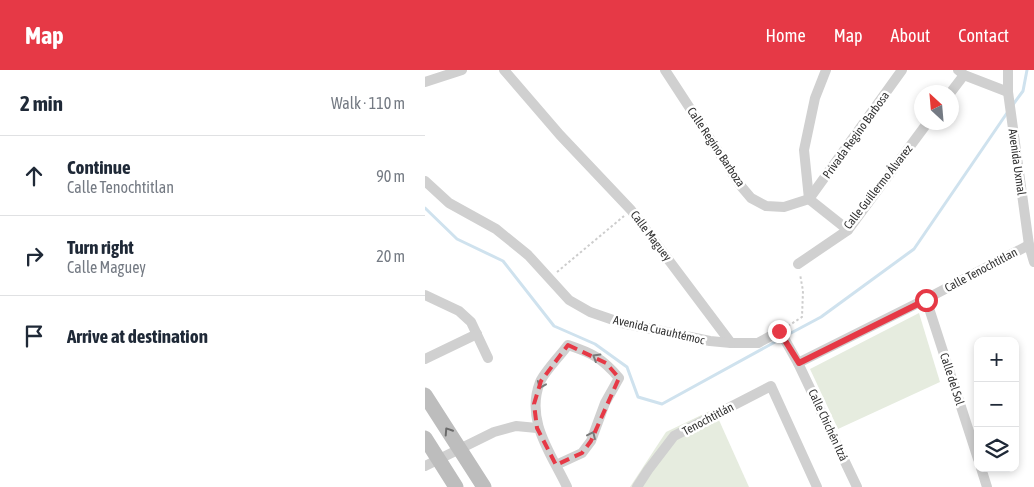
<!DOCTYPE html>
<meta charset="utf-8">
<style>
body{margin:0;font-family:"Asap Condensed",sans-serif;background:#f6f6f7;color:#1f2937}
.controls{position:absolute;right:15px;bottom:15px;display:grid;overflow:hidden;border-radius:10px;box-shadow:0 2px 8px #0003}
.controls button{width:45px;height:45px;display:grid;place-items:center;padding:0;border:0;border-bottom:1px solid #e0e1e3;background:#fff;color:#1f2937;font:25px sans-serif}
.compass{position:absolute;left:489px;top:15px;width:45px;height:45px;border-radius:50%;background:#fff;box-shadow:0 2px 8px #0003;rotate:334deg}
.stop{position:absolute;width:15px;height:15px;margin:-11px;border:4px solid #e63946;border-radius:50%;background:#fff}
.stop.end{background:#e63946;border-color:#fff;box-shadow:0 1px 5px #0008}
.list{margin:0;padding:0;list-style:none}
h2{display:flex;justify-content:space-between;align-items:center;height:65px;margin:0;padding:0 20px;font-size:21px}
h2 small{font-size:16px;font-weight:400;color:#747a83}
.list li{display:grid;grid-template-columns:32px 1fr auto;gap:15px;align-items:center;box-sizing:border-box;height:80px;padding:0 20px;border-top:1px solid #e0e1e3}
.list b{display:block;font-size:19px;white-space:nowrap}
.list p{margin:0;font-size:16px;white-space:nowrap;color:#747a83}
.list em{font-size:16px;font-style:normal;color:#747a83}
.icon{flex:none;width:28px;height:28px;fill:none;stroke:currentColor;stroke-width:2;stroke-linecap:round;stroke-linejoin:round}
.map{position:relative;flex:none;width:609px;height:417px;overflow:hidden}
header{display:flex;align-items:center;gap:30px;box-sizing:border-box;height:70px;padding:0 25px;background:#e63946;color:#fff}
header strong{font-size:24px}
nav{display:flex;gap:28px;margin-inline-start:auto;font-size:18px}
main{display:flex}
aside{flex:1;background:#fff}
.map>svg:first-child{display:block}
</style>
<header>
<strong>Map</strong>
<nav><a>Home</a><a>Map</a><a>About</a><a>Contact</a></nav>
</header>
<main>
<aside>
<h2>2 min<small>Walk · 110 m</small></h2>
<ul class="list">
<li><svg class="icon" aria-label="ahead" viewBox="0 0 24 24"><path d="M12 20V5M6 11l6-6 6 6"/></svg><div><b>Continue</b><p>Calle Tenochtitlan</p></div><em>90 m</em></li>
<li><svg class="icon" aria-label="right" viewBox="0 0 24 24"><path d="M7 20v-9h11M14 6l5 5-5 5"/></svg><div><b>Turn right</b><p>Calle Maguey</p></div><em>20 m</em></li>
<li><svg class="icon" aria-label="arrive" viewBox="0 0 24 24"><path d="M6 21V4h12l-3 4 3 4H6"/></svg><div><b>Arrive at destination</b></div></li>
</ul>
</aside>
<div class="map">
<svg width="609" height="417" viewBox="0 0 609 417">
<rect width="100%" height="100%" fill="#fff"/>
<!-- green -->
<g fill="#e6ecdf">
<polygon points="494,243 515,312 413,359 385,299"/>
<polygon points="289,339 324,417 205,417 241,362"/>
</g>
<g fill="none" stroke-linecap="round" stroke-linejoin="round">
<!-- stream -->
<g stroke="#cfe2ee" stroke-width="3">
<polyline points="587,36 598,21 602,0"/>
<polyline points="0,138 32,169 78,191 129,256 170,274 202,297 213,327 237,334 350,272"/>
<polyline points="366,263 396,247 489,179 582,43"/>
</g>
<!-- path -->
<g stroke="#cdcdcd" stroke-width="2" stroke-dasharray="2.5 2.5" stroke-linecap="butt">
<polyline points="132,202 199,146"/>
<polyline points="363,256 377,247 378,221 375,204"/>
</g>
<!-- street -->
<g stroke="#d0d0d0" stroke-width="10">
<polyline points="79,0 135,65 206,140 306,273 333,273 355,261 373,293 432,417"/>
<polyline points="240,0 315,115 326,128 341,136 359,137 384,129 477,0"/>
<polyline points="401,0 390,28 379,80 384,129 423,160"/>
<polyline points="533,0 539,5 583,22"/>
<polyline points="583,0 583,22 604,175 609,192"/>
<polyline points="0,12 37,0"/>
<polyline points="526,22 539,5"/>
<polyline points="0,111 24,133 71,159 103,185 144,230 165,242 197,253 285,271 306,273"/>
<polyline points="373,194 423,160 503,52"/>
<polyline points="0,225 34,241 46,252 63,288"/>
<polyline points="501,229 553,389"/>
<polyline points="0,289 52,264"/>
<polyline points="373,293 501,229 604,175"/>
<path d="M131,395L157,383L166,371L180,333L194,308C177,288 167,283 143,275C135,286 120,301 115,312C100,351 126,383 142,417"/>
<polyline points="0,396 69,362 91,356 112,358"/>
<polyline points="556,398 562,417"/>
<polyline points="212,417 223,400 249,366 346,316 392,417"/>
</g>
<!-- secondary -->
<g stroke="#bdbdbd" stroke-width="15">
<polyline points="0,325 59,417"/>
<polyline points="0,368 31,417"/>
</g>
</g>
<!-- one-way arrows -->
<defs><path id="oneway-chevron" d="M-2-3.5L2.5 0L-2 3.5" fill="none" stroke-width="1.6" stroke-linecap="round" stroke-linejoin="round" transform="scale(1.25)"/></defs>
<g stroke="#7a7a7a">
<use href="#oneway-chevron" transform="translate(171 287) rotate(-149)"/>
<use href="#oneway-chevron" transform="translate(116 315) rotate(112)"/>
<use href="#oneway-chevron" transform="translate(167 365) rotate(-65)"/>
</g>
<use stroke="#6a6a6a" href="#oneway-chevron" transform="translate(23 361) rotate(-123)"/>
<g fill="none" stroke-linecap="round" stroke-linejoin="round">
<!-- route -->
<polyline stroke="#e63946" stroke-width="6" points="354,261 374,293 501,230"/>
</g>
<!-- marked area -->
<path fill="none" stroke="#e63946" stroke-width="4" stroke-dasharray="10 6" stroke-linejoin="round" d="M143,275L181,293L194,308L166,371L157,383L131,395L112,358L109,334L116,311Z"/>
<g text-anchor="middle" stroke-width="5" stroke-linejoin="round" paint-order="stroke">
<!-- street labels -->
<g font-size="12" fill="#333" stroke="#fff">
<text transform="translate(431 65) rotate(-54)" y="4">Privada Regino Barbosa</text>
<text transform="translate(291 77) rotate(56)" y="4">Calle Regino Barboza</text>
<text transform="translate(592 92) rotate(82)" y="4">Avenida Uxmal</text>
<text transform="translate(453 117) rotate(-52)" y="4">Calle Guillermo Álvarez</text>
<text transform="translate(226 166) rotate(53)" y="4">Calle Maguey</text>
<text transform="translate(556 200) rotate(-28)" y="4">Calle Tenochtitlan</text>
<text transform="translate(234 260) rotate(13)" y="4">Avenida Cuauhtémoc</text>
<text transform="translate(527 309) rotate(72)" y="4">Calle del Sol</text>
<text transform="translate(283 349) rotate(-28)" y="4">Tenochtitlán</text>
<text transform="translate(403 355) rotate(65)" y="4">Calle Chichén Itzá</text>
</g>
</g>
</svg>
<div class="controls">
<button>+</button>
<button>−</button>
<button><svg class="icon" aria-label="layers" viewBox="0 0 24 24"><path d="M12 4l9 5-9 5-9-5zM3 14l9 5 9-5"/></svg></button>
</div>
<svg class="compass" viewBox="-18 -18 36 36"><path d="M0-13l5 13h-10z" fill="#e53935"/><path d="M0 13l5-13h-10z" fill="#747a83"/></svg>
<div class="stop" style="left:501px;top:230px"></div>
<div class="stop end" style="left:354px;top:261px"></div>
</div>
</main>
